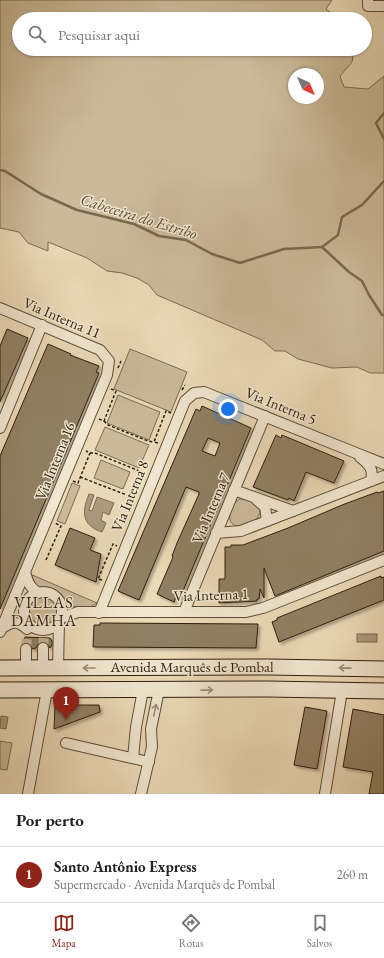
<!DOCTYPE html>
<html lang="pt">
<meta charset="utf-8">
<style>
body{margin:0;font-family:"EB Garamond",serif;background:#f2f2f2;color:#222}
.compass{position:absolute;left:288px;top:68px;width:36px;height:36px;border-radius:50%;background:#fff;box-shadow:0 1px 3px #0004;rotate:136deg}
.you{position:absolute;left:228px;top:409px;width:14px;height:14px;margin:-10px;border:3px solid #fff;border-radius:50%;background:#1a73e8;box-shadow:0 0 0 6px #1a73e833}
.badge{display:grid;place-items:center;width:26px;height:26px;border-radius:50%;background:#8f2418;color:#fff;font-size:13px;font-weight:700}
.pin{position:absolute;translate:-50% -33px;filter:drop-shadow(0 1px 2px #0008)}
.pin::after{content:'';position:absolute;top:21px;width:14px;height:12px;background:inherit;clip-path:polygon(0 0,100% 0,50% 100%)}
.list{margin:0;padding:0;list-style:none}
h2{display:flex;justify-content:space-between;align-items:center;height:52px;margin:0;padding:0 16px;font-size:17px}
h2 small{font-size:13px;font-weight:400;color:#767676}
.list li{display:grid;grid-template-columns:26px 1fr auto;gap:12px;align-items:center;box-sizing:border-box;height:56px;padding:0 16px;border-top:1px solid #e0e0e0}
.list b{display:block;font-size:15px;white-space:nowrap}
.list p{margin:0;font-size:13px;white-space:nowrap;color:#767676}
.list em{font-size:13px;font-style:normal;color:#767676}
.icon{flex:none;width:22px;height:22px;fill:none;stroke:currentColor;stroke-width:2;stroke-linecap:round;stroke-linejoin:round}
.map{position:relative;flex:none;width:384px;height:794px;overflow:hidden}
.search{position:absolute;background:#fff;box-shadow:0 1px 3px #0004;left:12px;right:12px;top:12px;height:44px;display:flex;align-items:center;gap:10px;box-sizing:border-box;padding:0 14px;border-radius:22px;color:#767676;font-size:15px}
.sheet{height:108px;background:#fff}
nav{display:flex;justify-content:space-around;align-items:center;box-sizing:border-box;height:56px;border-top:1px solid #e0e0e0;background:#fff;font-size:11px;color:#767676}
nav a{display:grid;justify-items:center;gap:2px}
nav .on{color:#8f2418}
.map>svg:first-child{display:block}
</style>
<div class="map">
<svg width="384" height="794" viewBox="0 0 384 794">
<defs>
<filter id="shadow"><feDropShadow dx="2.5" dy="2.5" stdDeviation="1" flood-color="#0004"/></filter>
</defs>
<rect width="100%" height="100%" fill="#ebdab8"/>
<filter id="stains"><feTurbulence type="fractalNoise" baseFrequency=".005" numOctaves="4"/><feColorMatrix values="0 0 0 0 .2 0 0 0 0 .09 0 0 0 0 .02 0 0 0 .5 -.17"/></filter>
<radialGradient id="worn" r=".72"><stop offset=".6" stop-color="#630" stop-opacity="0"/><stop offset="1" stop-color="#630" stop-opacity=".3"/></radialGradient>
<!-- green -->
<g fill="#cbba9a" stroke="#7c6c52" fill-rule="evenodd">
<path d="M0,0H332L326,9L339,19H19V49H354L352,62L340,76L344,87L368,89L384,76V373H370L357,367L332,368L298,359L285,351H275L262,340L157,295L149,285L137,278L122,273L107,271L87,258L48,242V251L28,243L19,232L0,228ZM294,74H318V98H294Z"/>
<polygon points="130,349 187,372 171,412 114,389"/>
<polygon points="118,395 160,412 149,440 107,423"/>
<polygon points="105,427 149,445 139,468 95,450"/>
<polygon points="101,460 130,472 123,489 94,478"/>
<polygon points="72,483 80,486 65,524 57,521"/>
<path d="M240,499C249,499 260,504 260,513L257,519L238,526C223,525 231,502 240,499Z"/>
<path d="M30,574L97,603L90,607L72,606C65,602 63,594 56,590C49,586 41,588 33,586Z"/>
<circle cx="44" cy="611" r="15"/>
<polygon points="0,741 12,743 7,770 0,769"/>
</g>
<!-- water -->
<g fill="#ab9a7d" stroke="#79684f">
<path d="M89,494L94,495L89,510L92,511L97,497L114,503L109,515L103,512L101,520L106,523L102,532C81,525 82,511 89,494Z"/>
<rect x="357" y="634" width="20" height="8"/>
<polygon points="1,716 8,717 6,729 0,728"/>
</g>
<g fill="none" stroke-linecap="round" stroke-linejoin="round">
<!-- stream -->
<g stroke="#79684f" stroke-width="2.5">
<polyline points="384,113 376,123 384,139"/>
<polyline points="0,170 5,171 41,194 77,210 134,224 159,236 186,240 212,254 240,263 284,249 322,247 338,235 342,217 362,205 384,181"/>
<polyline points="322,247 349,272 362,281 369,295 382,315 384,315"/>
</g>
</g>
<!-- building -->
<g fill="#908064" stroke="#2e1e0a" fill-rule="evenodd" filter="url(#shadow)">
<polygon points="7,329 28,338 0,402 0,346"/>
<polygon points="48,344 71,354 70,355 99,366 96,372 99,373 0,609 0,456"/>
<path d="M202,406L251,428L180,598L176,596L174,602L157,594L173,557L172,556L177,543L199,494V492L186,487L139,600L118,591L196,409L200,411ZM208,438L220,443L215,456L202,451Z"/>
<polygon points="276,435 281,438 282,435 344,461 334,483 306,472 294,501 289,498 288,500 253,487"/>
<polygon points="384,491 384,551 275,596 264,568 264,598 260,589 259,599 257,599 257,601 219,603 219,579 225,579 225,547 231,547 231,545 243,545 288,528 342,505 377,492 378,493"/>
<polygon points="70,528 95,538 90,550 101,554 96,582 55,565"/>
<polygon points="381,576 381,578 384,577 384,600 279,642 272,622 277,620 277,618"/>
<polygon points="100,623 258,624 256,648 93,647 94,625 100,625"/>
<polygon points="25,637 50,638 52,641 52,645 50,648 47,643 43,642 38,644 36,648 32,649 29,643 22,644"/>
<polygon points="55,705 99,705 100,712 54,729"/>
<polygon points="305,707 327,711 317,769 294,765"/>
<polygon points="353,709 384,715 384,794 369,794 373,772 343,767"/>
</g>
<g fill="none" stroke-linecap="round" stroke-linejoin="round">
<!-- street-tunnel -->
<g stroke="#c5b495" stroke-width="10" stroke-dasharray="10 5" stroke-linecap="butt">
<polyline points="43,648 44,637"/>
<polyline points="26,649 27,637"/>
</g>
<!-- street casing -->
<g stroke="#5d4d36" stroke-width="12">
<g id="street">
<polyline points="368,0 368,6 384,6"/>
<polyline points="0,308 100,350 109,361 107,375 0,632"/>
<polyline points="0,428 42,325"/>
<path d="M360,457C369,465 374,468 371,481"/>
<polyline points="234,490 293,511"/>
<polyline points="256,499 265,507 267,521"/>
<polyline points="216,533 241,531 384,476"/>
<path d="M25,572C28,582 29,587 38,593"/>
<circle cx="43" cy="611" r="19"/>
<polyline points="184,612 265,416"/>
<polyline points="99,613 185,401 194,393 204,392 356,453 384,464"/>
<polyline points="61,618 78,612 246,612 263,608 384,560"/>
<path d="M2,628C14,621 17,621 27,629"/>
<polyline points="26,668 26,649"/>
<polyline points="43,668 43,648"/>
<polyline points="58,668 59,621"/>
<polyline points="66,743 149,762"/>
<polyline points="133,758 136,727 143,690"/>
<polyline points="28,794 47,690"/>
<polyline points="141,794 152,747 151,729 159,690"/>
<polyline points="325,794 342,691"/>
</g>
</g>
<!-- secondary casing -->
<g stroke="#2e1e0a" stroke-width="17">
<g id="secondary">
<polyline points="0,668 268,667 384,669"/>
<polyline points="0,690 267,689 384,691"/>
</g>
</g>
<!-- path -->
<g stroke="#2e1e0a" stroke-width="1.5" stroke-dasharray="3 2" stroke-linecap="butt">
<polyline points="118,368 121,361"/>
<polyline points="182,390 185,385"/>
<polyline points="99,419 104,421 116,391 111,389"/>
<polyline points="104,421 108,425 148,441 154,442"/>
<polyline points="158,443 154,442 166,411 171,413"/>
<polyline points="90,453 95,453 137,470 141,473"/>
<polyline points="80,477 132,497"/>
<polyline points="73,481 78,483 90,453 86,451"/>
<polyline points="133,506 129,504 141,473 145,475"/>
<polyline points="46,560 61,526 55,523"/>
<polyline points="102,580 98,579 113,544 117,546"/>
</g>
<!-- street -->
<use href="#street" stroke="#f2e7d1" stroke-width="10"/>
<!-- secondary -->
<use href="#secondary" stroke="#f2e7d1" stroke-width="15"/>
</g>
<!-- one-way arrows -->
<defs><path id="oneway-shaft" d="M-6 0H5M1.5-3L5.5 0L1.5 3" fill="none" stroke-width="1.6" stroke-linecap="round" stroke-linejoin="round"/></defs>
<g stroke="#9a8d77">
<use href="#oneway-shaft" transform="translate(89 668) rotate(180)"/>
<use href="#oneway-shaft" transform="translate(345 668) rotate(-179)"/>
<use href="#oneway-shaft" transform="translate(207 690) rotate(-1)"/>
<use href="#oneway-shaft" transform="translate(155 710) rotate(-78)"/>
</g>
<g text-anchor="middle" stroke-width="3" stroke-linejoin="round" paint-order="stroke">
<!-- street labels -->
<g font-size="15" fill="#2e1e0a" stroke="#f2e7d1">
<text transform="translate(62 318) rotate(23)" y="5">Via Interna 11</text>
<text transform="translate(281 406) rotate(22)" y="5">Via Interna 5</text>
<text transform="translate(55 461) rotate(-68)" y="5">Via Interna 16</text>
<text transform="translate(130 496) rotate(-68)" y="5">Via Interna 8</text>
<text transform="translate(211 508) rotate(-67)" y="5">Via Interna 7</text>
<text transform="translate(211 595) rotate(-2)" y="5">Via Interna 1</text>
<text x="192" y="672">Avenida Marquês de Pombal</text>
</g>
<!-- water labels -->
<g font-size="16" font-style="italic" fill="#5a4932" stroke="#f2e7d1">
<text transform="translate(139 216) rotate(17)" y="6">Cabeceira do Estribo</text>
</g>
<!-- neighbourhood labels -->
<g font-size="16" letter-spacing="1" fill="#2e1e0a" stroke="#f2e7d1">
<text x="44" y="608">VILLAS<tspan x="44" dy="18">DAMHA</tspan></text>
</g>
</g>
<rect width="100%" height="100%" filter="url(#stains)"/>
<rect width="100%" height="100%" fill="url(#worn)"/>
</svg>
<svg class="compass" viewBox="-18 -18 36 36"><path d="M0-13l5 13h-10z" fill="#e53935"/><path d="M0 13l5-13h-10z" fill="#767676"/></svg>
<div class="you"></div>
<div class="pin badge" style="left:66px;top:720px">1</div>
<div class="search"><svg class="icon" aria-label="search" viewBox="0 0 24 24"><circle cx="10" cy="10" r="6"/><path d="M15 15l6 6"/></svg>Pesquisar aqui</div>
</div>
<section class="sheet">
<h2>Por perto<small></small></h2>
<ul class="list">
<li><span class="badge">1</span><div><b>Santo Antônio Express</b><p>Supermercado · Avenida Marquês de Pombal</p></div><em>260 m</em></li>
</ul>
</section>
<nav>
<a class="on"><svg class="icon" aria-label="map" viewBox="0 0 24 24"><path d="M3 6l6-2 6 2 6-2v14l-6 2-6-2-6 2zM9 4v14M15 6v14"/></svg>Mapa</a>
<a><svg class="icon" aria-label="directions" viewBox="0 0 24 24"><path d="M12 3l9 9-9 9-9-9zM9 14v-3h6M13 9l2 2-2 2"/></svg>Rotas</a>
<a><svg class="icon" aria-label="saved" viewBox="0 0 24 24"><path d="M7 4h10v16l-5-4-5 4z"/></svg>Salvos</a>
</nav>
